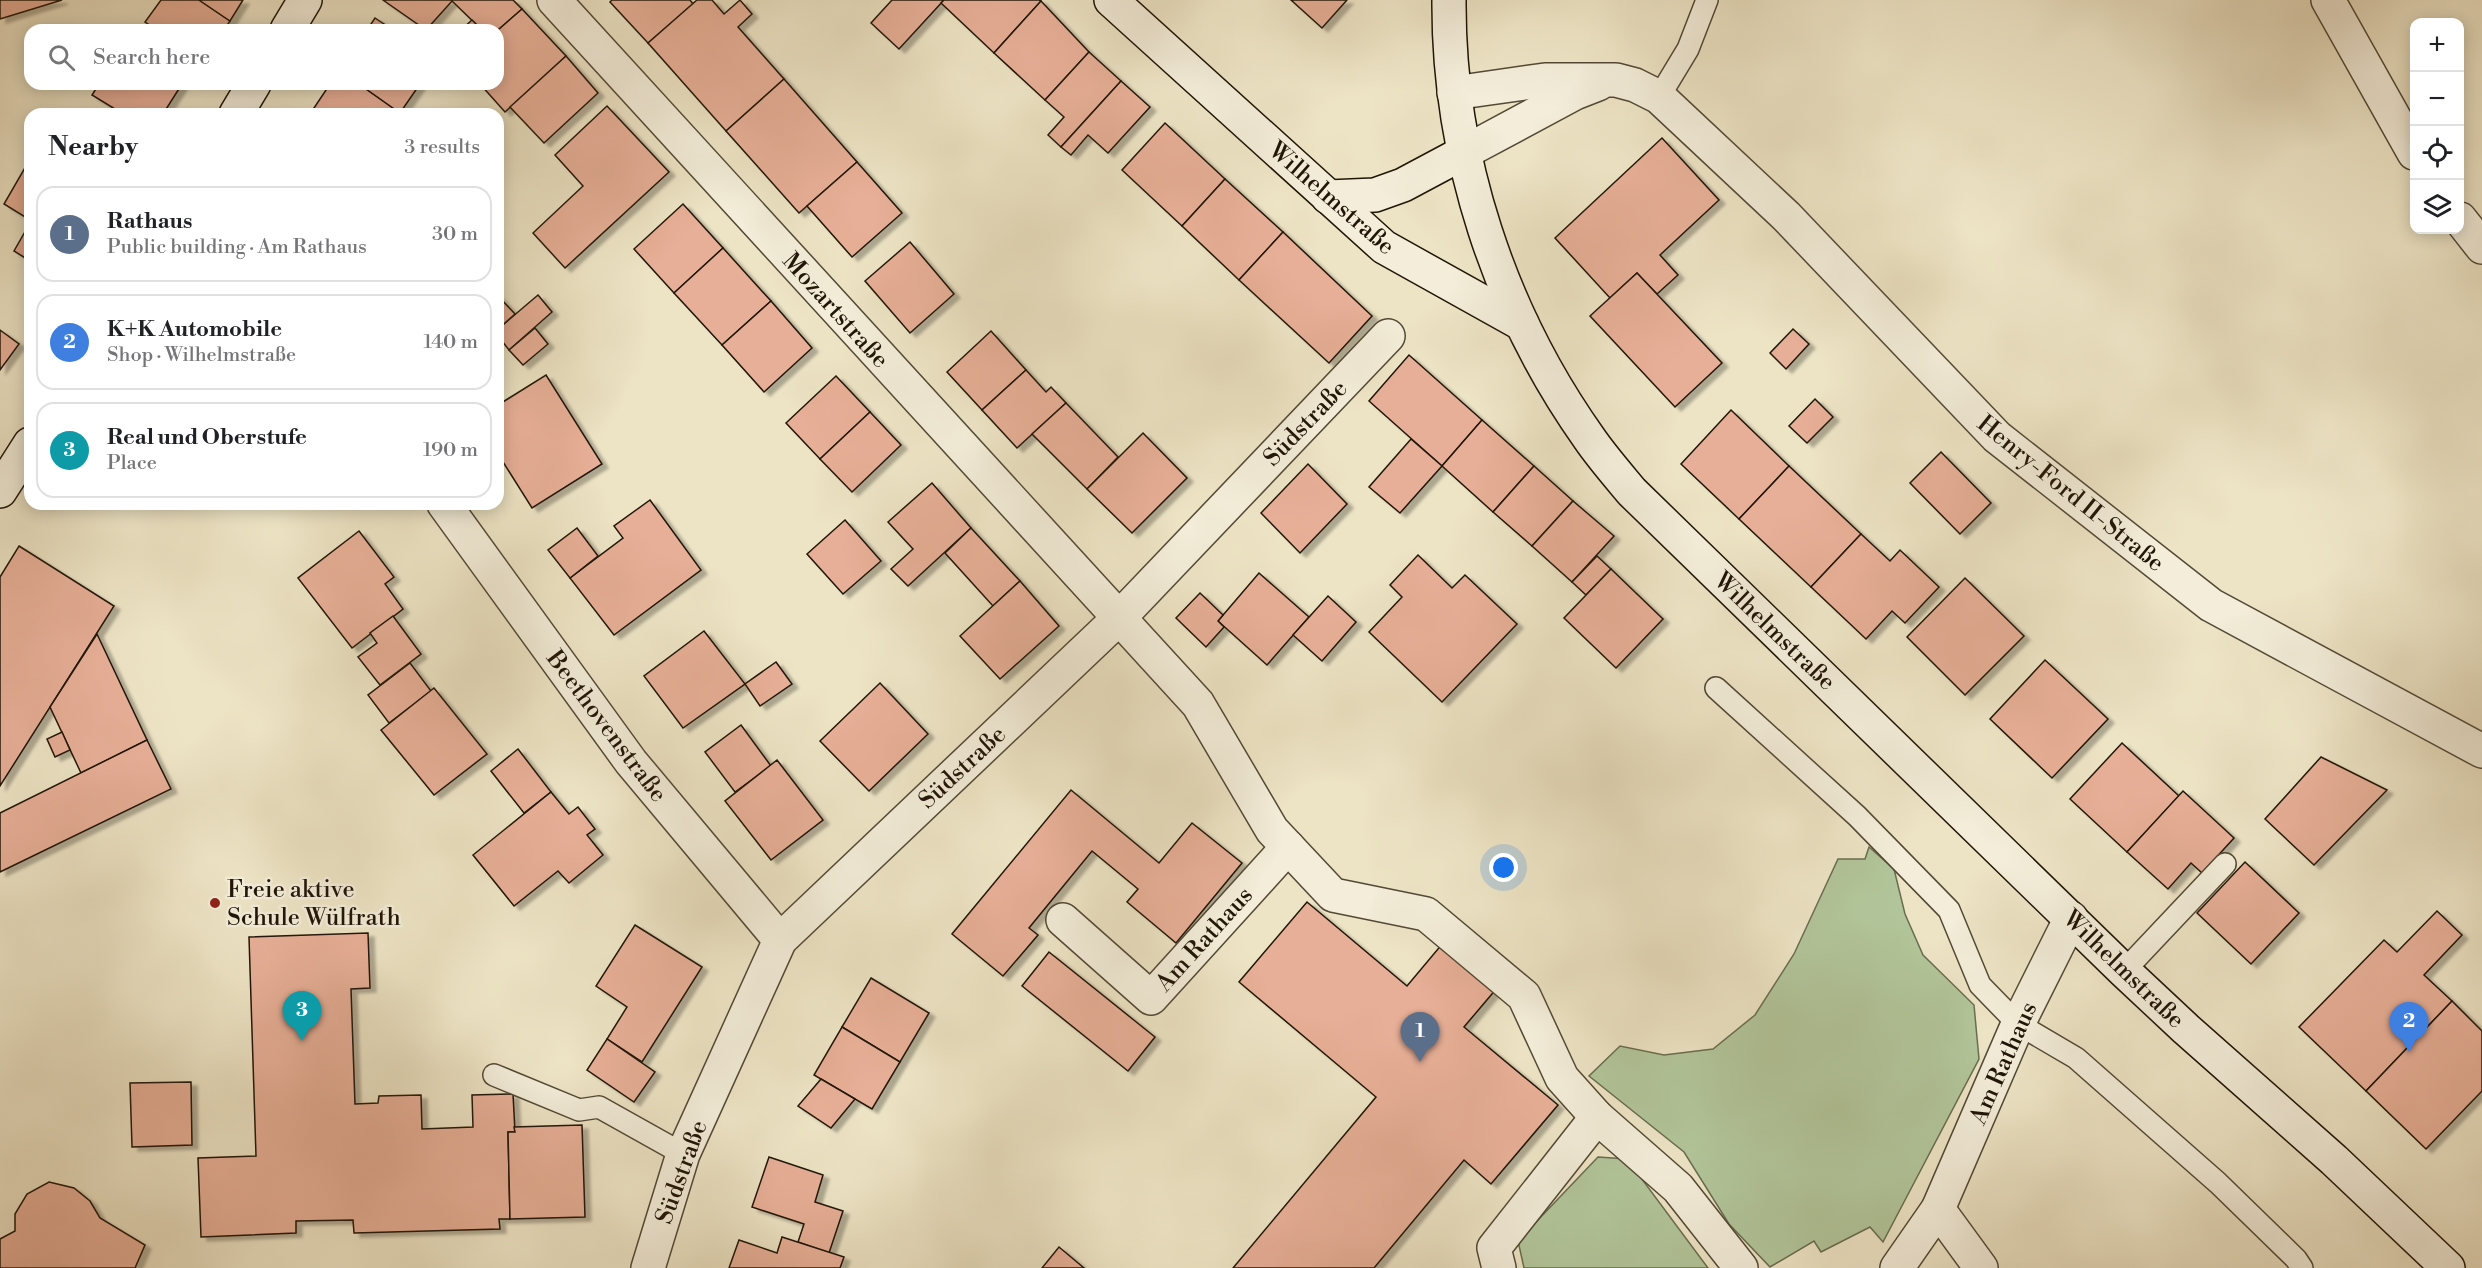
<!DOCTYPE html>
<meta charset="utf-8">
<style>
body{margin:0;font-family:"Libre Bodoni",serif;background:#f2f2f2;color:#202124}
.controls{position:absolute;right:18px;top:18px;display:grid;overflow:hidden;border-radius:12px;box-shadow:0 3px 15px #0003}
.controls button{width:54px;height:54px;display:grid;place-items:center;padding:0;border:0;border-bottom:2px solid #e0e0e0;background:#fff;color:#202124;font:30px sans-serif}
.you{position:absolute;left:1504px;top:868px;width:21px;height:21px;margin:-15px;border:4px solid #fff;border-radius:50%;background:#1a73e8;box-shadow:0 0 0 9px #1a73e833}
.badge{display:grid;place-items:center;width:39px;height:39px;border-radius:50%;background:#db2777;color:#fff;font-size:20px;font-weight:700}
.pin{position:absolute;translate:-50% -50px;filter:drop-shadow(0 2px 3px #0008)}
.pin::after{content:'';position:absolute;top:32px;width:21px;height:18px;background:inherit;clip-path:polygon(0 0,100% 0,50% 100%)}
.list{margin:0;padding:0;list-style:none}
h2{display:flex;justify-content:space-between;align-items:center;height:78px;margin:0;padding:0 24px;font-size:26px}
h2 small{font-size:20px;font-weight:400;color:#757577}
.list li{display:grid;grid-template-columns:39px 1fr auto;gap:18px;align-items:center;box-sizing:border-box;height:96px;margin:0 12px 12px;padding:0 12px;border:2px solid #e0e0e0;border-radius:18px}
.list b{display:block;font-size:22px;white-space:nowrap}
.list p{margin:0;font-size:20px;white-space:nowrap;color:#757577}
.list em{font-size:20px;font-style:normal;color:#757577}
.icon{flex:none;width:33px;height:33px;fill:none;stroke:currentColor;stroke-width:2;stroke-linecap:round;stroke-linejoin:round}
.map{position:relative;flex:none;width:2482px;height:1268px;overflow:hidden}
.search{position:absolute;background:#fff;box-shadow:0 3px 15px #0003;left:24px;top:24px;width:480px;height:66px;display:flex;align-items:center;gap:15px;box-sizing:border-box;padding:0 21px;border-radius:18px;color:#757577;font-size:22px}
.panel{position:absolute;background:#fff;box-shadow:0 3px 15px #0003;left:24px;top:108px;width:480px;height:402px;border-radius:18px}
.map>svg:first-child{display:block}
</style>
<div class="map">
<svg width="2482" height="1268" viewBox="0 0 2482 1268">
<defs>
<filter id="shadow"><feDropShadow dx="6" dy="4" stdDeviation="1.5" flood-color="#0004"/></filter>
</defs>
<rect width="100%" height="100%" fill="#ede4c5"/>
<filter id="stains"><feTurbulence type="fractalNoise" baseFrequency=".00333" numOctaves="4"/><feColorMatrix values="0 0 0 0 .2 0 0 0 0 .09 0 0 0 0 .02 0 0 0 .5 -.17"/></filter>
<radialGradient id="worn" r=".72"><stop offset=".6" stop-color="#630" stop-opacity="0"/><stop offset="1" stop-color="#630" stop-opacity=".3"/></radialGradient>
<!-- green -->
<g fill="#b2c59a" stroke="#696d50" stroke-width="1.5">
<polygon points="1869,847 1894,869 1905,914 1923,955 1974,1005 1979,1059 1883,1242 1870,1227 1821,1252 1814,1241 1770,1267 1729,1224 1684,1152 1589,1076 1620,1046 1664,1055 1713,1049 1755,1015 1794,954 1838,859 1865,859"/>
<polygon points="1598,1157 1627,1159 1708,1268 1524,1268 1518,1241"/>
</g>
<!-- building -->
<g fill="#e7af97" stroke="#201507" stroke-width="1.5" filter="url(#shadow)">
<polygon points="0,0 62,0 0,19"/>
<polygon points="161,0 199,0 230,21 224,30 157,30 145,22"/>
<polygon points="199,0 243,0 230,21"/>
<polygon points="383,0 513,0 522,9 498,30 482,30 452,1 426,30"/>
<polygon points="612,0 690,0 693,4 648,43 610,2"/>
<polygon points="697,0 712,0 724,14 740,0 752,14 738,27 784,79 726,131 648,43"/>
<polygon points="892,0 944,0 899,49 871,23"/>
<polygon points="944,0 1039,0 1041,1 994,53 941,3"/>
<polygon points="1291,0 1347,0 1322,28"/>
<polygon points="1041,1 1089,52 1045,100 994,53"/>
<polygon points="522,9 566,56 505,112 480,84 498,84 498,30"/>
<polygon points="375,18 393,30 367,30"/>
<polygon points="472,20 482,30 461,30"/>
<polygon points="1089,52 1121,81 1061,147 1048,135 1064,117 1045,100"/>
<polygon points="566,56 598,93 544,143 510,107"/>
<polygon points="784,79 857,162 799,213 726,131"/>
<polygon points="1121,81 1150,107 1108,153 1088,135 1071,155 1061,147"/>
<polygon points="99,84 182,84 163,114 123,114 92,95"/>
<polygon points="330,84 359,84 400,113 310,114"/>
<polygon points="359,84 420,84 400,113"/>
<polygon points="607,106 669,172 565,268 533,233 583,186 555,155"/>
<polygon points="1165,123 1225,179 1182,226 1122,170"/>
<polygon points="1662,138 1719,200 1660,255 1678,275 1657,294 1637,273 1610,298 1555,238"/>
<polygon points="30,159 30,220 4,204"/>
<polygon points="857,162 902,213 852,257 807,206"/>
<polygon points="1225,179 1283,232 1239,280 1182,226"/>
<polygon points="683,204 723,248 674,293 634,249"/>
<polygon points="30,223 30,261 14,251"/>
<polygon points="1283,232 1372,316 1329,363 1239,280"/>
<polygon points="910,242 954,294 910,333 865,281"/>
<polygon points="723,248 771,301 722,345 674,293"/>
<polygon points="1637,273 1722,363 1675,407 1590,316"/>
<polygon points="538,295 552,312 509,350 498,336 498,329"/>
<polygon points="498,296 515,314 498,329"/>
<polygon points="771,301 812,348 764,392 722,345"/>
<polygon points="535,328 548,344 523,365 509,350"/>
<polygon points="1793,329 1809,344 1786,369 1770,353"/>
<polygon points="0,330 19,344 0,370"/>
<polygon points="991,331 1026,370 982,410 947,372"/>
<polygon points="1409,355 1482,420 1442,466 1369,401"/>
<polygon points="1026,370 1046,392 1051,387 1066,403 1017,448 982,410"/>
<polygon points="546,375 602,464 532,508 498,454 498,405"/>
<polygon points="836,376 870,412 820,459 786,423"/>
<polygon points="1815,399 1833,417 1807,443 1789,426"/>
<polygon points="1066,403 1118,457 1087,489 1032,434"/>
<polygon points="1731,410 1789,466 1739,519 1681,464"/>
<polygon points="870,412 901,445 852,492 820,459"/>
<polygon points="1482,420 1534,466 1493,512 1442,466"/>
<polygon points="1143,433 1187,478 1132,533 1087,489"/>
<polygon points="1411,439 1442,466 1400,513 1369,487"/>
<polygon points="1941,452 1991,503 1960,534 1910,483"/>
<polygon points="1308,464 1347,504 1300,553 1261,513"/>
<polygon points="1534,466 1573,501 1532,546 1493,512"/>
<polygon points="1789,466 1861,534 1811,587 1739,519"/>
<polygon points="932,483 971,528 908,586 891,569 913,549 888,522"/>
<polygon points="650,500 701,570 614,635 570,578 623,538 614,526"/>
<polygon points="1573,501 1614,536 1572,582 1532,546"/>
<polygon points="845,520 881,561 843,594 807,554"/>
<polygon points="577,528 598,556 570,578 548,550"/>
<polygon points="971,528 1020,581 993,606 945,553"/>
<polygon points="359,531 394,577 385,584 403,609 352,648 298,578"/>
<polygon points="1861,534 1890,561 1900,550 1939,587 1905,623 1892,611 1866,639 1811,587"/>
<polygon points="19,546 114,606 0,786 0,577"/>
<polygon points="1418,555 1452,588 1465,575 1517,624 1442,702 1369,632 1402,597 1390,585"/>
<polygon points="1597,556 1611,569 1586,595 1572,582"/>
<polygon points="1611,569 1663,619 1616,668 1564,618"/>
<polygon points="1259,573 1309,617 1267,665 1218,621"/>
<polygon points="1965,578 2024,636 1965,695 1907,637"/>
<polygon points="1020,581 1059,626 1000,679 960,636"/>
<polygon points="1200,593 1223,615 1218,621 1224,627 1206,647 1176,618"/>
<polygon points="1328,596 1356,622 1322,661 1293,635"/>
<polygon points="393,616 421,654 380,685 358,657 377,643 370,633"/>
<polygon points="704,631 745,684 683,728 644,676"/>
<polygon points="97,634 147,740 81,773 50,707"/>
<polygon points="2045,660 2108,719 2052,778 1990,719"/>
<polygon points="776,662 792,684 760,706 745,684"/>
<polygon points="410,663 431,691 389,723 368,695"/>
<polygon points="880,683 928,734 869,791 820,741"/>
<polygon points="434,688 487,754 434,795 381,730"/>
<polygon points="741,725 771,766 735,792 705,752"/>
<polygon points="62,732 70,750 55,757 47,739"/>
<polygon points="147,740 171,789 0,872 0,813"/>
<polygon points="2122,743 2179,796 2127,852 2070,799"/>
<polygon points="518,749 551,792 524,813 491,771"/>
<polygon points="2321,757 2387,790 2314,865 2265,819"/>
<polygon points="777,760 823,820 771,860 725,801"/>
<polygon points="1071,790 1159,863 1192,823 1242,863 1176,943 1127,902 1138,889 1092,851 1029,928 1038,935 1003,976 952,934"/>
<polygon points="2183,791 2234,838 2202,873 2191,863 2168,889 2127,852"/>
<polygon points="551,792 569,814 578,807 595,829 587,835 603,855 569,883 558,871 514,906 473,855"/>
<polygon points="2245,862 2299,913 2251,964 2197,913"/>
<polygon points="1307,902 1407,986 1443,943 1497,988 1464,1027 1558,1105 1491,1184 1464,1160 1374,1268 1233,1268 1376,1097 1239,982"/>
<polygon points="2437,911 2462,935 2424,975 2452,1001 2366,1091 2299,1027 2384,940 2397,952"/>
<polygon points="635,925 702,967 642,1062 607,1039 627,1007 596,986"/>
<polygon points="368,933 370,988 351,989 355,1104 378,1103 379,1096 421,1095 422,1129 473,1127 472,1095 513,1094 515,1132 508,1132 510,1219 499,1219 500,1229 354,1233 353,1220 296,1221 296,1233 201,1237 198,1158 256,1156 249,937"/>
<polygon points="1049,952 1155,1037 1128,1071 1022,986"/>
<polygon points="871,978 929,1013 900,1062 842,1027"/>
<polygon points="2452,1001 2482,1031 2482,1091 2426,1149 2366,1091"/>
<polygon points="842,1027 900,1062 872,1109 814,1075"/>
<polygon points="607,1039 655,1072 634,1102 587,1070"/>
<polygon points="821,1079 855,1099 831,1128 798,1106"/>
<polygon points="191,1082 192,1145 132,1147 130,1083"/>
<polygon points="582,1125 585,1217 510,1219 508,1132 515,1132 514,1127"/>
<polygon points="769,1157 823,1175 815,1202 843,1211 829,1253 798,1242 804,1224 752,1207"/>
<polygon points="49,1182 74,1188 90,1201 100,1218 145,1245 135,1268 0,1268 0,1239 15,1231 15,1214 27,1194"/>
<polygon points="782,1237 844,1257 840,1268 729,1268 739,1240 777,1253"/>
<polygon points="1059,1247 1084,1268 1042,1268"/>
</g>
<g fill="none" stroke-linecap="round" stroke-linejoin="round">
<!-- service casing -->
<g stroke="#534936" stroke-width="24">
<g id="service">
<polyline points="1659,97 1688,49 1707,0"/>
<polyline points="1716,688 1857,816 1949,910 1980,985 2018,1024 2076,1058 2218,1183 2296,1259 2302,1268"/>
<polyline points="2124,971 2225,864"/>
<polyline points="494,1075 579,1110 599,1107 683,1154"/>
</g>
</g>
<!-- minor casing -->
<g stroke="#534936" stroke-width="36">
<g id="minor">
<polyline points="554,0 1198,704 1272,830 1333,895 1426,914 1524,996 1562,1078 1597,1117 1678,1188 1741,1268"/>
<polyline points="2328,0 2414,153"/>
<polyline points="1454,93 1545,80 1616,80 1635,85 1659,97 1786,216 1997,437 2211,605 2482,751"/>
<polyline points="1463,153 1575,93 1598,84"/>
<polyline points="2460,219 2482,247"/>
<polyline points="444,504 631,762 780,940"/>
<polyline points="1063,920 1151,998 1288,847"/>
<polyline points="1938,1209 1981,1268"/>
<polyline points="648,1268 683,1154 780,940 1118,619 1388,336"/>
<polyline points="1499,1268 1494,1248 1597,1117"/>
<polyline points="1897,1268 1938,1209 2018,1024 2071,918"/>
</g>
</g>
<!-- secondary casing -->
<g stroke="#201507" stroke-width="36">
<g id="secondary">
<polyline points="1111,0 1384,247 1522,324"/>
<path d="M1449,0C1448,156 1499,311 1589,438C1602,457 1617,474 1632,492L2124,971L2186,1029L2334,1160L2448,1268"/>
<polyline points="287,30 305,0"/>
<polyline points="236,114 254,84"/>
<polyline points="1328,197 1375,195 1403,185 1463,153"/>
<polyline points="0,491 30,444"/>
</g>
</g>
<!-- service -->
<use href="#service" stroke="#f3edd9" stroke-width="21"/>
<!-- minor -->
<use href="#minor" stroke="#f3edd9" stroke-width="33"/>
<!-- secondary -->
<use href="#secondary" stroke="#f3edd9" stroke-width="33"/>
</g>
<!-- markers -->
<circle fill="#8f2418" stroke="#f3edd9" stroke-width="2" cx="215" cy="903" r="6"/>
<g text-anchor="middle" stroke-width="5" stroke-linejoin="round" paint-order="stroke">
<!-- street labels -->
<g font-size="24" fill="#201507" stroke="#f3edd9">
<text transform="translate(1332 198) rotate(41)" y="8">Wilhelmstraße</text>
<text transform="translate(836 310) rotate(48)" y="8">Mozartstraße</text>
<text transform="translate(1305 423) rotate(-46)" y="8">Südstraße</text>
<text transform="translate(2071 493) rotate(39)" y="8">Henry-Ford II-Straße</text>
<text transform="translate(1775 631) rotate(44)" y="8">Wilhelmstraße</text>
<text transform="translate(607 726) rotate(53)" y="8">Beethovenstraße</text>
<text transform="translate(962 767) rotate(-43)" y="8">Südstraße</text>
<text transform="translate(1204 939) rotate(-48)" y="8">Am Rathaus</text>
<text transform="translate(2124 969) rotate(44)" y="8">Wilhelmstraße</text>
<text transform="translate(2003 1063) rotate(-66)" y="8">Am Rathaus</text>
<text transform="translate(681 1172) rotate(-70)" y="8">Südstraße</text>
</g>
<!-- poi labels -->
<g font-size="24" fill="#201507" stroke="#f3edd9" text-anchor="start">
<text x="227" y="897">Freie aktive<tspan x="227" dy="28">Schule Wülfrath</tspan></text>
</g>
</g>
<rect width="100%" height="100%" filter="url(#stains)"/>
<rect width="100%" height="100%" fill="url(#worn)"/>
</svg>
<div class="controls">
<button>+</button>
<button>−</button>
<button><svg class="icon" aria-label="locate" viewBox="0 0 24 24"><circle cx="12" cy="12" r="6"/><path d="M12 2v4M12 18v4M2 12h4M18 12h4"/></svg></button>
<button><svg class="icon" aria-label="layers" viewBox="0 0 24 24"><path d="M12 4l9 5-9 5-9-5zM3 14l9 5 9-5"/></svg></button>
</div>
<div class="you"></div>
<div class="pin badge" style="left:1420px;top:1062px;background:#5c6f8a">1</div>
<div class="pin badge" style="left:2409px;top:1052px;background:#3f7fe0">2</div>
<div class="pin badge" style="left:302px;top:1041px;background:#0f9aa8">3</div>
<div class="search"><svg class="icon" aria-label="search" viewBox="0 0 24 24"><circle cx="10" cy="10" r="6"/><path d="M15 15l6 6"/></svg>Search here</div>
<section class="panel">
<h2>Nearby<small>3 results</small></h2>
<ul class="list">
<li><span class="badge" style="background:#5c6f8a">1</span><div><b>Rathaus</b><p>Public building · Am Rathaus</p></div><em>30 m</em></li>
<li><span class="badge" style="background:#3f7fe0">2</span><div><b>K+K Automobile</b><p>Shop · Wilhelmstraße</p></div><em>140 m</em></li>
<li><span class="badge" style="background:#0f9aa8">3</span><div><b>Real und Oberstufe</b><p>Place</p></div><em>190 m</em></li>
</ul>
</section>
</div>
